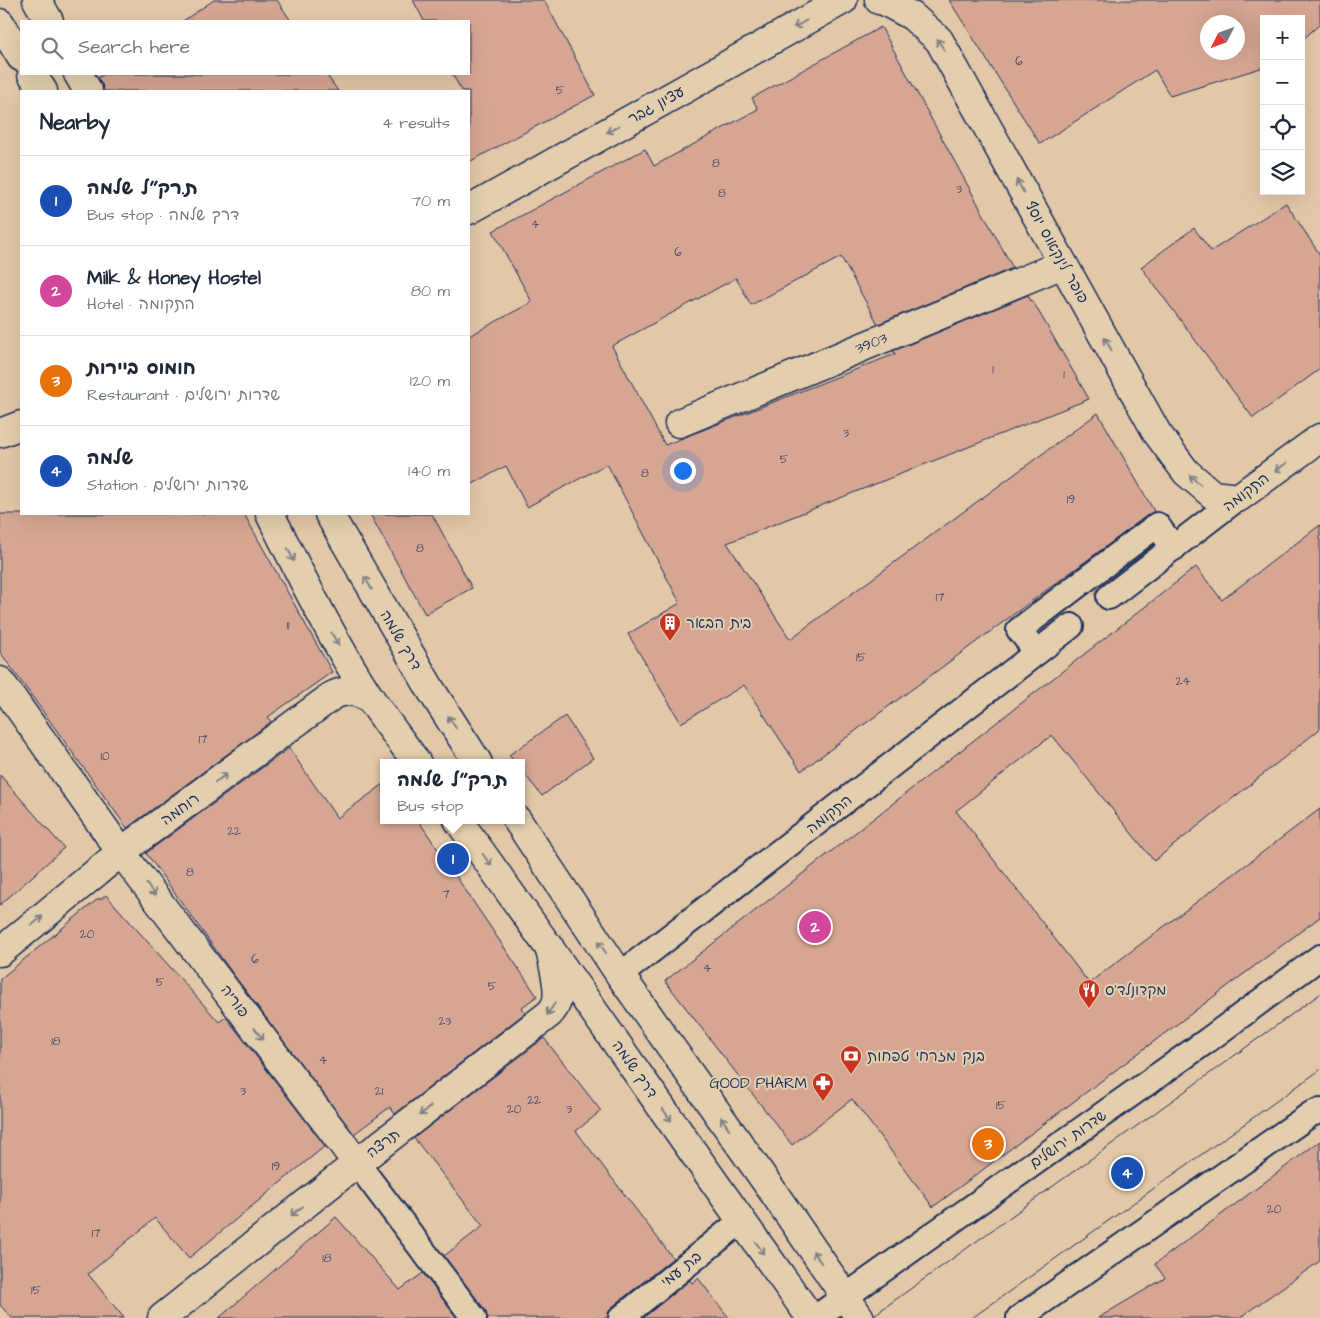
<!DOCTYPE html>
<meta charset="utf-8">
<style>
body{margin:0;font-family:"Architects Daughter","Playpen Sans Hebrew",sans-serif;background:#f6f6f7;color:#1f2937}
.controls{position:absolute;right:15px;top:15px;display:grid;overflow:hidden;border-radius:0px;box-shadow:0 5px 20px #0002}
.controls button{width:45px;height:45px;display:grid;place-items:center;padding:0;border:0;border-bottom:1px solid #e0e1e3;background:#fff;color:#1f2937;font:25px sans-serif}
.compass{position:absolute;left:1200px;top:15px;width:45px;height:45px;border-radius:50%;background:#fff;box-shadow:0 5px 20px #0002;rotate:228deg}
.you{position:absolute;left:682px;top:470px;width:18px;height:18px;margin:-12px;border:4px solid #fff;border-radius:50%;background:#1a73e8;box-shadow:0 0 0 8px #1a73e833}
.badge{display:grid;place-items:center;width:32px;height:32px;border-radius:50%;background:#ea580c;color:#fff;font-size:16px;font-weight:700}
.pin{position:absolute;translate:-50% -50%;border:2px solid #fff;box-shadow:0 1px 5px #0006}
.popup{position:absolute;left:380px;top:759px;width:145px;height:65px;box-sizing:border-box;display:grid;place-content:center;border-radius:0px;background:#fff;filter:drop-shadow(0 1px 4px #0005);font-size:16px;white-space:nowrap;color:#747a83}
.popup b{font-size:19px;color:#1f2937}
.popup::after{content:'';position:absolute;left:50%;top:100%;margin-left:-10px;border:10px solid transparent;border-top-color:#fff}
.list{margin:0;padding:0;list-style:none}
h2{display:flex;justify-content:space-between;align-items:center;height:65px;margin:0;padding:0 20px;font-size:21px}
h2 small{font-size:16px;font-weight:400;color:#747a83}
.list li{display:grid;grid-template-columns:32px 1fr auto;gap:15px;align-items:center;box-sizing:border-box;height:90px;padding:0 20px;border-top:1px solid #e0e1e3}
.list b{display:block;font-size:19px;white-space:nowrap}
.list p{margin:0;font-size:16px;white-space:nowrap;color:#747a83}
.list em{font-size:16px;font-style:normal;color:#747a83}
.icon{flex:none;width:28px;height:28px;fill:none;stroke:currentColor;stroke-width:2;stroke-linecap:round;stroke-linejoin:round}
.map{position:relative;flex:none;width:1320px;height:1318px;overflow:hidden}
.search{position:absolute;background:#fff;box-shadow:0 5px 20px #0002;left:20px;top:20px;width:450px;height:55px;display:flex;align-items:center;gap:12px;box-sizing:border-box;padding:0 18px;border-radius:0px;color:#747a83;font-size:19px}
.panel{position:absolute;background:#fff;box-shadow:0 5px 20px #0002;left:20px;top:90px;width:450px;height:425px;border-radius:0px}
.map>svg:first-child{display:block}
</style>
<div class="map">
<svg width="1320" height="1318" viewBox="0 0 1320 1318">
<rect width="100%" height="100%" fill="#e3c8a8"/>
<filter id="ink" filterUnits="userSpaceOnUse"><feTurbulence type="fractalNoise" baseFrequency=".02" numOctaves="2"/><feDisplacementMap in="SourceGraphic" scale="10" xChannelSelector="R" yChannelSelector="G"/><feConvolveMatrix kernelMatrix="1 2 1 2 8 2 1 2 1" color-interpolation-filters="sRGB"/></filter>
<g filter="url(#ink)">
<!-- building -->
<g fill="#d6a693" stroke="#1b2f5e" fill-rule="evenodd">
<polygon points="214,0 277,0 291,21 183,21"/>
<polygon points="413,0 544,0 595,95 469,162 469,91 462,91 452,74 469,74 469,21 424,21"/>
<path d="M949,0H1320V24L1301,41V19H1264V67L1170,96L1155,70L1040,144ZM1208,22H1238V52H1208Z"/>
<polygon points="881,27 1013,268 878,324 841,257 751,305 736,278 612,346 665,445 895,354 893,351 1028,295 1031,301 1032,300 1089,399 727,543 790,639 1098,413 1154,511 801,771 744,685 681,723 628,634 680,603 607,464 527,507 506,466 469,486 469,336 532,302 493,231 645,149 654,166 758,109 752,98"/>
<polygon points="104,74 326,74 338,91 104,91 102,84 98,78"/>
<polygon points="1286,203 1320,255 1320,369 1253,418 1141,267 1194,228 1211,251"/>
<polygon points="0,514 244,514 332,672 268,717 271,722 127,828 0,652"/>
<polygon points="370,514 432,514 472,588 425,614"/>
<polygon points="1320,525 1320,729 1154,861 1052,735 956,811 1089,983 1320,809 1320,917 933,1207 852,1099 792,1145 665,981 1196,567 1222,600"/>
<polygon points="565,716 593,758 542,796 522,771 522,763 515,763 509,755"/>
<polygon points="289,748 337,818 384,784 384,820 418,820 537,996 521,1008 525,1013 395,1114 390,1107 354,1134 233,974 146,853"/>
<polygon points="0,775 64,848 0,905"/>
<polygon points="106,895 219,1022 226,1017 325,1146 189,1258 155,1218 88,1274 124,1318 12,1318 0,1305 0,979 99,898 100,900"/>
<polygon points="544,1038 601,1111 576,1131 673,1258 612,1307 608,1313 608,1318 487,1318 485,1310 444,1256 483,1226 414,1138"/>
<polygon points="1320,1141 1320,1261 1239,1318 1098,1318 1165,1278 1155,1264"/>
<polygon points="336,1217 400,1290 423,1273 457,1318 219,1318"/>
<polygon points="698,1278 729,1318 643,1318 690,1280 692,1283"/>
</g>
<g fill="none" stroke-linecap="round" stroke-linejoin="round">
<!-- pedestrian casing -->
<g stroke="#1b2f5e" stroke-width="28">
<g id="pedestrian">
<polyline points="1109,597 1238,498"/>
<polyline points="1037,652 1019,630 1157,525 1174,548"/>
<polyline points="620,975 1071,626"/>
<polyline points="357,1163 474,1318"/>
<polyline points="621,1318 741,1221"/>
<polyline points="815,1318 1208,1040 1320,957"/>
<polyline points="1019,1318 1311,1114 1320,1111"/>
</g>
</g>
<!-- minor casing -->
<g stroke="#1b2f5e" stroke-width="31">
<g id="minor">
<polyline points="879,0 884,1 912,16 939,40 1157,433 1186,472 1213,495 1238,498 1320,438"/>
<polyline points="469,210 843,0"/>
<polyline points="679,423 1063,264"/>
<polyline points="0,433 21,425"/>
<polyline points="0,681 121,852 357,1163"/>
<path d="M0,952L121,852L332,696C348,688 355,691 370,698"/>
<path d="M162,1318L357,1163L549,1014C553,1010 556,1006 557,1000C560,986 552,960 549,946"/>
</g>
</g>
<!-- secondary casing -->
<g stroke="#1b2f5e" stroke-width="31">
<g id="secondary">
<polyline points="37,0 49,21"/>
<polyline points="0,23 21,57"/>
<polyline points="32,74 43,91"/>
<polyline points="78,74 88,91"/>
<path d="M270,514C301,576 332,639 370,698C385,720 401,741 417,763"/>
<polyline points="329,514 431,690 478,763"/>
<path d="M458,820C577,985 692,1153 811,1318"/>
<polyline points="517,820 620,975 776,1196 860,1318"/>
</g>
</g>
<!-- pedestrian -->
<use href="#pedestrian" stroke="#e3cfad" stroke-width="24"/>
<!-- minor -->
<use href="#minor" stroke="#e3cfad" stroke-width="28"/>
<!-- secondary -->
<use href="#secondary" stroke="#e3cfad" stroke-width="28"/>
<!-- tram -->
<g stroke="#1b2f5e" stroke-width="1">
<polyline points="870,1318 1320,994"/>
<polyline points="972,1318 1320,1070"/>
</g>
</g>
<!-- one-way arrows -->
<defs><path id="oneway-shaft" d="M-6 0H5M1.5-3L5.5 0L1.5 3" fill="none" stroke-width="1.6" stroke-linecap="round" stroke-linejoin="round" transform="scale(1.25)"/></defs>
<g stroke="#7f7f86">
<use href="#oneway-shaft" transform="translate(800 24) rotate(151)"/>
<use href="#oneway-shaft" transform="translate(941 45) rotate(-123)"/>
<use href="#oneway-shaft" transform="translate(613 129) rotate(151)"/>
<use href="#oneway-shaft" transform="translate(1020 186) rotate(-119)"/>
<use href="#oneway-shaft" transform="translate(1108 344) rotate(-119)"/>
<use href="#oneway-shaft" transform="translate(1281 467) rotate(144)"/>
<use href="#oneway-shaft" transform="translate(1195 480) rotate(-140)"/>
<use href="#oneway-shaft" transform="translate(291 555) rotate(64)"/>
<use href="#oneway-shaft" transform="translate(368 583) rotate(-120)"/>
<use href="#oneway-shaft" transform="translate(335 639) rotate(60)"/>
<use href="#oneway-shaft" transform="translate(452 722) rotate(-123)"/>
<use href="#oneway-shaft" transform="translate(221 778) rotate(-36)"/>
<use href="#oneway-shaft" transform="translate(487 860) rotate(54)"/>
<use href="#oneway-shaft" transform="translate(151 890) rotate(53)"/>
<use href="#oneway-shaft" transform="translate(37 921) rotate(-40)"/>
<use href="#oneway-shaft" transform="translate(602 947) rotate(-124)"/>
<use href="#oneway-shaft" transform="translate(551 1009) rotate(124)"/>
<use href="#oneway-shaft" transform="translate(259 1034) rotate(53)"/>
<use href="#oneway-shaft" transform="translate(425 1111) rotate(142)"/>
<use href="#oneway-shaft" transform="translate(667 1115) rotate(55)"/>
<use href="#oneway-shaft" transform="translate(725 1123) rotate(-125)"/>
<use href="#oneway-shaft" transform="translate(297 1211) rotate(142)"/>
<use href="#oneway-shaft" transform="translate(760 1248) rotate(54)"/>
<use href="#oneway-shaft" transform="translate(817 1257) rotate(-124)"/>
</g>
</g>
<!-- icons -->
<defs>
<g id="building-pin" transform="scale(1.125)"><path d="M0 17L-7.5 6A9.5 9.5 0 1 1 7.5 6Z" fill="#c8321e" stroke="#e3cfad"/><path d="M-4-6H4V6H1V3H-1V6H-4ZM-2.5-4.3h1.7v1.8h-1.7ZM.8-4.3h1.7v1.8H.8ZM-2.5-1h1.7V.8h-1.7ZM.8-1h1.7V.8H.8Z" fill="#fff"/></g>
<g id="restaurant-pin" transform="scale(1.125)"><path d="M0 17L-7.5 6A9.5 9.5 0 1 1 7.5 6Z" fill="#c8321e" stroke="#e3cfad"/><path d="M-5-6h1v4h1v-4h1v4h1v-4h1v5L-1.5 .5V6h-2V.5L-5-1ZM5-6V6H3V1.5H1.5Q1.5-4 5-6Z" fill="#fff"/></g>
<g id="bank-pin" transform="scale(1.125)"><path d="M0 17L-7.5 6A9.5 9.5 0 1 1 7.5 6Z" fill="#c8321e" stroke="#e3cfad"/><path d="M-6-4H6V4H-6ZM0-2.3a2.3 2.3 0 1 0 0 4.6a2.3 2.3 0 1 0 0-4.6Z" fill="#fff"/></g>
<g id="pharmacy-pin" transform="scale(1.125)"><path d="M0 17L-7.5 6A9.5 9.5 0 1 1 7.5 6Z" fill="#c8321e" stroke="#e3cfad"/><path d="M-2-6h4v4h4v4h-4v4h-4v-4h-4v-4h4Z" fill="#fff"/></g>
</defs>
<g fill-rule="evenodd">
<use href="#building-pin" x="670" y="623"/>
<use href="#restaurant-pin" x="1089" y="990"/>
<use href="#bank-pin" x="851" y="1056"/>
<use href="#pharmacy-pin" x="823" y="1083"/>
</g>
<g text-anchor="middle" stroke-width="4" stroke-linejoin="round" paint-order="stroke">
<!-- number labels -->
<g font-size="12" fill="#4a4d6b">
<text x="1019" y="65">6</text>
<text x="560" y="94">5</text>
<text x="716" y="167">8</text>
<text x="959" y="193">3</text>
<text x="722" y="197">8</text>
<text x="535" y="228">4</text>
<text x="678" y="256">6</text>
<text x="993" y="373">1</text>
<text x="1064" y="378">1</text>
<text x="846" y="437">3</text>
<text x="784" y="463">5</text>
<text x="645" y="477">8</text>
<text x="1071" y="503">19</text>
<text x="420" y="552">8</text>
<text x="940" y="601">17</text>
<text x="288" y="629">11</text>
<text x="861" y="661">15</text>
<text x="1183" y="685">24</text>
<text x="203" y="743">17</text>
<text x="105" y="760">10</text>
<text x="234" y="835">22</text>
<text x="190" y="876">8</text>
<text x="446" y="898">7</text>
<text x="87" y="938">20</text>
<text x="255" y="963">6</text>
<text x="707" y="972">4</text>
<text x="160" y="986">5</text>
<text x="492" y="990">5</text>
<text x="445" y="1025">23</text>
<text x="56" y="1045">18</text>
<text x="323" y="1064">4</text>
<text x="243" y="1095">3</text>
<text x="379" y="1095">21</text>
<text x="534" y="1104">22</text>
<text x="1001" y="1109">15</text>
<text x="514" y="1113">20</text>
<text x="569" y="1113">3</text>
<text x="276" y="1170">19</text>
<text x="1274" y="1213">20</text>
<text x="96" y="1237">17</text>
<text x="327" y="1262">18</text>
<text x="36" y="1294">15</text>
</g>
<!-- street labels -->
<g font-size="15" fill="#1b2f5e" stroke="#e3cfad">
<text transform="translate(656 105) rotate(-29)" y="5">עציון גבר</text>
<text transform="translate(1057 252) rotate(61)" y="5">פופר לינקאוס יוסף</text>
<text transform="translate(871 343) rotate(-22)" y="5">3903</text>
<text transform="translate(1246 492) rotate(-37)" y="5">התקומה</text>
<text transform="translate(401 640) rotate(60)" y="5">דרך שלמה</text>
<text transform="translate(180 809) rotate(-36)" y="5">רוחמה</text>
<text transform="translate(829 814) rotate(-38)" y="5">התקומה</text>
<text transform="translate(235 1001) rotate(53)" y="5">פוריה</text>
<text transform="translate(635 1069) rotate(55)" y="5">דרך שלמה</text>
<text transform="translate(1068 1139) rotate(-35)" y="5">שדרות ירושלים</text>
<text transform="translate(383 1143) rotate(-37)" y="5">תרצה</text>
<text transform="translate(681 1269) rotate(-39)" y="5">בת עמי</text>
</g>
<!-- poi labels -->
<g font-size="15" fill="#1b2f5e" stroke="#e3cfad" text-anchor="start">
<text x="686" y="628">בית הבאר</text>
<text x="1105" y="995">מקדונלד'ס</text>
<text x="867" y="1061">בנק מזרחי טפחות</text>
<text x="807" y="1088" text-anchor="end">GOOD PHARM</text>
</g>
</g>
</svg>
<div class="controls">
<button>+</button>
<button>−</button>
<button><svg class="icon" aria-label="locate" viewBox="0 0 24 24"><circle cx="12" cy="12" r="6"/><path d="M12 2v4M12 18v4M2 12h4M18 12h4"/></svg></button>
<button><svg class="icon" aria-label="layers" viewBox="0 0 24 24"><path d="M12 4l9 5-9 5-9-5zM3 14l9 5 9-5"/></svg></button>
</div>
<svg class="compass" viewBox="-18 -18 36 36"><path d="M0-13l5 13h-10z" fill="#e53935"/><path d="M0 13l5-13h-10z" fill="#747a83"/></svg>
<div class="you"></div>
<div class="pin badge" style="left:453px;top:859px;background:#1a4fb4">1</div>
<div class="popup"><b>ת.רק״ל שלמה</b>Bus stop</div>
<div class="pin badge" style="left:815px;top:927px;background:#d1479c">2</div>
<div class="pin badge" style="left:988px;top:1144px;background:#e8710a">3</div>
<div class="pin badge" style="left:1127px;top:1173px;background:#1a4fb4">4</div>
<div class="search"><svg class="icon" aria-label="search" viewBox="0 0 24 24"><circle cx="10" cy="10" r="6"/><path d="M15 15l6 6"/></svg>Search here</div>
<section class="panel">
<h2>Nearby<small>4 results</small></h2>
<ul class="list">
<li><span class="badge" style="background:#1a4fb4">1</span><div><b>ת.רק״ל שלמה</b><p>Bus stop · דרך שלמה</p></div><em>70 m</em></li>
<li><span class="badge" style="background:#d1479c">2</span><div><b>Milk &amp; Honey Hostel</b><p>Hotel · התקומה</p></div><em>80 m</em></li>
<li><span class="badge" style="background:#e8710a">3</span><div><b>חומוס ביירות</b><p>Restaurant · שדרות ירושלים</p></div><em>120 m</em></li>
<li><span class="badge" style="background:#1a4fb4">4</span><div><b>שלמה</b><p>Station · שדרות ירושלים</p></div><em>140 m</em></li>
</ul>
</section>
</div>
